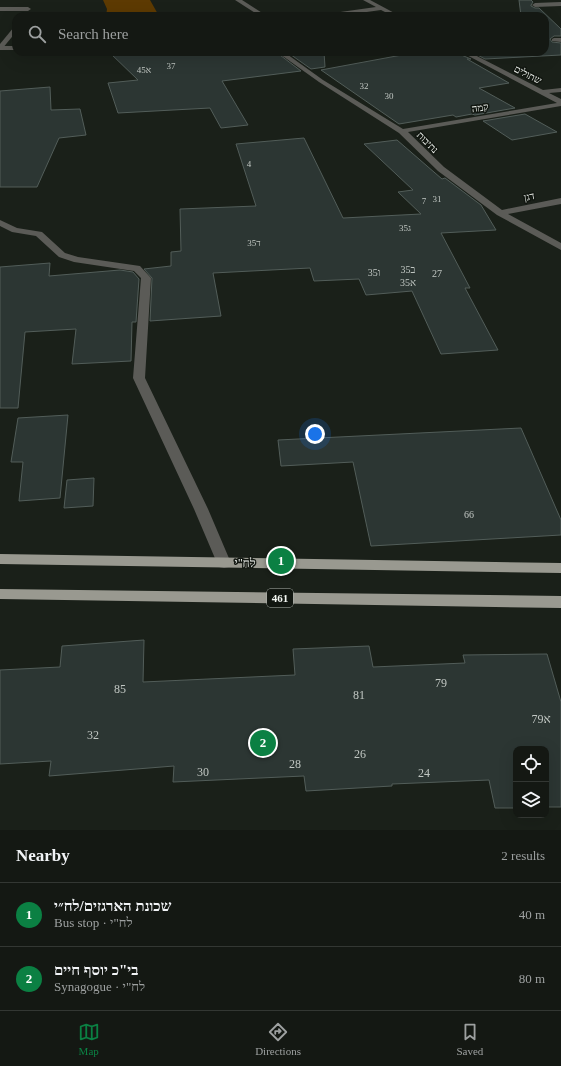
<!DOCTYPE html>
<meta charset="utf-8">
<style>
body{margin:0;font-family:"Times New Roman",Heebo,serif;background:#1d211c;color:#f1f3f6}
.controls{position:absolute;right:12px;bottom:12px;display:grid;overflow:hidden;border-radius:8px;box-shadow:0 4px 16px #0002}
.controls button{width:36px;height:36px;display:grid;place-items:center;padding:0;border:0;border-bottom:1px solid #333733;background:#141813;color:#f1f3f6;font:20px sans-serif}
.you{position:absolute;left:315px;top:434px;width:14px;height:14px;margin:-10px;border:3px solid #fff;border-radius:50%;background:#1a73e8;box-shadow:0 0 0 6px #1a73e833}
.badge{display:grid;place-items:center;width:26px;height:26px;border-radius:50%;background:#0b8043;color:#fff;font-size:13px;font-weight:700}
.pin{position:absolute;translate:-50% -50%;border:2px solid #fff;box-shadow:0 1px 4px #0006}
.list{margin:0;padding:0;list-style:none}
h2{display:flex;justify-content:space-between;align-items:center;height:52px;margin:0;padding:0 16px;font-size:17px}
h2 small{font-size:13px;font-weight:400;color:#9da0a0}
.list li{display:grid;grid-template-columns:26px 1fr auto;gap:12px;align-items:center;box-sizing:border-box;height:64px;padding:0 16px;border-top:1px solid #333733}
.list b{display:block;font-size:15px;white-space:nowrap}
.list p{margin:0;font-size:13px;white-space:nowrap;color:#9da0a0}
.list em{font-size:13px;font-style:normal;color:#9da0a0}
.icon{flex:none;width:22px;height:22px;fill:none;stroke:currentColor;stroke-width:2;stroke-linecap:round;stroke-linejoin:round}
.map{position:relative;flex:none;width:561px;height:830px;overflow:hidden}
.search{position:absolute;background:#141813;box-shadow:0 4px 16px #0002;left:12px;right:12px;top:12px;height:44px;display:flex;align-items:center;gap:10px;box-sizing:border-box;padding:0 14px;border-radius:12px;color:#9da0a0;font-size:15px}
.sheet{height:180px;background:#141813}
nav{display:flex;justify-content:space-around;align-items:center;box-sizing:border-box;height:56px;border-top:1px solid #333733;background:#141813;font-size:11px;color:#9da0a0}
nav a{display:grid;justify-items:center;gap:2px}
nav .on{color:#0b8043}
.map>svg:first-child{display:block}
</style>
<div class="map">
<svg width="561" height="830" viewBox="0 0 561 830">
<rect width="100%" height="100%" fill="#1a2019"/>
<!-- green -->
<polygon fill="#5d3a02" points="103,0 150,0 159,16 106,16 107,9"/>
<!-- building -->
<g fill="#2c3633" stroke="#525d59">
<polygon points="519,0 531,0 533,2 531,5 531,6 535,8 539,8 561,29 561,36 554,36 550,39 552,42 561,43 561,55 485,59 472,52 545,52 545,16 521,16"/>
<polygon points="109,52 276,52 301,71 222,81 248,125 221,128 210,108 118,113 108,83 138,80"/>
<polygon points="287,52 324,52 325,67 311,69"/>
<polygon points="418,52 454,52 471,59 467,59 509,83 479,88 515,108 475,115 472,114 456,117 453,115 399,124 321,70"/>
<polygon points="50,87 51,110 80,109 86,135 59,138 37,187 0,187 0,91"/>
<polygon points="525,114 557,132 512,140 483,121"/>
<polygon points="304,138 343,218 421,214 398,192 413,190 364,144 397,140 442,179 445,178 481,205 496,230 441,233 470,288 465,288 498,350 441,354 412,291 366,295 359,279 314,281 310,268 213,273 221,316 150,321 152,278 144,269 171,266 171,252 181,251 180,209 256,206 236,144"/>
<polygon points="50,263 49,276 120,270 133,272 139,279 136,322 132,322 131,361 72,364 76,329 25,332 18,408 0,408 0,267"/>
<polygon points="68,415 60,498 19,501 23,462 11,462 18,418"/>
<polygon points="521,428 561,520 561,535 371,546 353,462 281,466 278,440"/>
<polygon points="94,478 93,506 64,508 67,480"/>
<polygon points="144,640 143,682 295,675 293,649 369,646 373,667 465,663 463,655 547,654 561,702 561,807 546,807 546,749 516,749 516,808 495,808 489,780 392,784 392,786 306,791 304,776 173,782 174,766 49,776 51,761 0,764 0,670 60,667 62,646"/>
</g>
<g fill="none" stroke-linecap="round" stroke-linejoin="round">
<!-- lane -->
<g fill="#5b5b57" fill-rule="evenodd">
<polygon points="235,0 242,0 267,16 260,16"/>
<polygon points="0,7 28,7 31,9 28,11 0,11"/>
<polygon points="16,26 16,32 2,49 0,50 0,44 14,27"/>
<polygon points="0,220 17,228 42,232 65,253 78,257 140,266 151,278 145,378 208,509 231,563 229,567 224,568 219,567 217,563 194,509 133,378 141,278 134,271 74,262 59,257 36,236 12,232 0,226"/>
</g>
<!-- street -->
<g fill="#5b5b57" fill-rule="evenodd">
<polygon points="363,0 370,0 400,16 393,16 381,10 338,16 323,16 326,14 376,7"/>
<polygon points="561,2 561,6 535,7 532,5 535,3"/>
<polygon points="554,38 561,38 561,42 552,41 552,39"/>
<rect x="0" y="46" width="16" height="4"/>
<polygon points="277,52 284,52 323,80 403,129 557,103 461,52 469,52 543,90 561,88 561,92 549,93 561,99 561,106 408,132 444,167 502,210 561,198 561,204 508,214 561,243 561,250 497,215 438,171 399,133 319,82"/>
</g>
<!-- primary -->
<g fill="#999990" fill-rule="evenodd">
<polygon points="0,554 561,563 561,573 0,564"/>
<polygon points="0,589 561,596 561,608 0,599"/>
</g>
</g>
<g text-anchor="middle" stroke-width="3" stroke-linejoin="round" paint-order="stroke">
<!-- far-number labels -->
<g font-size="9" fill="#c0c6c2">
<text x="171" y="69">37</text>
<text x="144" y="73">45א</text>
<text x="364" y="89">32</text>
<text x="389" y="99">30</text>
<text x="249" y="167">4</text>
<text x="437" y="202">31</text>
<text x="424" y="204">7</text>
<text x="405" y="231">35ג</text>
<text x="254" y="246">35ד</text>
</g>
<!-- far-street labels -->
<g font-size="10" fill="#f2f6f1" stroke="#111610">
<text transform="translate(528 74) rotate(27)" y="4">שתולים</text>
<text transform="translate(480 107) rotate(-9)" y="4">קמה</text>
<text transform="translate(428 142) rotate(45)" y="4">נתיבות</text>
<text transform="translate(529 196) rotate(-11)" y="4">דגן</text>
</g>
<!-- number labels -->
<g font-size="10" fill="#c0c6c2">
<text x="408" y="273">35ב</text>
<text x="374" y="276">35ו</text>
<text x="437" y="277">27</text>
<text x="408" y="286">35א</text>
<text x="469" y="518">66</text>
</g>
<!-- shield labels -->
<rect fill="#111610" stroke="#aeb3ae" stroke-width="1" x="267" y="589" width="26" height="18" rx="3"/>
<g font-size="11" font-weight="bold" fill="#f2f6f1">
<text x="280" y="602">461</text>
</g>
<!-- street labels -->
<g font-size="12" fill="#f2f6f1" stroke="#111610">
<text transform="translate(245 563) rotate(1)" y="4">לח"י</text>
</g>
<!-- near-number labels -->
<g font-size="12" fill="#c0c6c2">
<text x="441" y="687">79</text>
<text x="120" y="693">85</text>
<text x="359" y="699">81</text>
<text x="541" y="723">79א</text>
<text x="93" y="739">32</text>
<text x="360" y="758">26</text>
<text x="295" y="768">28</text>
<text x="203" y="776">30</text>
<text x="424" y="777">24</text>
</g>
</g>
</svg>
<div class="controls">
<button><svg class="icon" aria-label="locate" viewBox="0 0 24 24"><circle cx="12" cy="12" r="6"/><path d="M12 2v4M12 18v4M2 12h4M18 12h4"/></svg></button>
<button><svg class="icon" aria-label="layers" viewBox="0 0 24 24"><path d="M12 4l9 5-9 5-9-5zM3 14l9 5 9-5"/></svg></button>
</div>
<div class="you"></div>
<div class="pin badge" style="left:281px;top:561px">1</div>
<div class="pin badge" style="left:263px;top:743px">2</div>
<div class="search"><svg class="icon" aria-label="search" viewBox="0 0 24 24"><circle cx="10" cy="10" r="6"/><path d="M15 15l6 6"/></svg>Search here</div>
</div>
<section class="sheet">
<h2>Nearby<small>2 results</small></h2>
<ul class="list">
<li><span class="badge">1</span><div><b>שכונת הארגזים/לח״י</b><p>Bus stop · לח&quot;י</p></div><em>40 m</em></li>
<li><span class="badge">2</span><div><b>בי&quot;כ יוסף חיים</b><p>Synagogue · לח&quot;י</p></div><em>80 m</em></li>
</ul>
</section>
<nav>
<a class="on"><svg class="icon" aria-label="map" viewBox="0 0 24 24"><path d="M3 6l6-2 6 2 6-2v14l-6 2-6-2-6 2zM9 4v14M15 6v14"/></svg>Map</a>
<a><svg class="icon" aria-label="directions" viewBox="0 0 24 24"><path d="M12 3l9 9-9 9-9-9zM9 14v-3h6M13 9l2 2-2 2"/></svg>Directions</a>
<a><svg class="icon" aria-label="saved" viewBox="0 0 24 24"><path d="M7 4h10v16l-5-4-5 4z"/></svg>Saved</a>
</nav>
